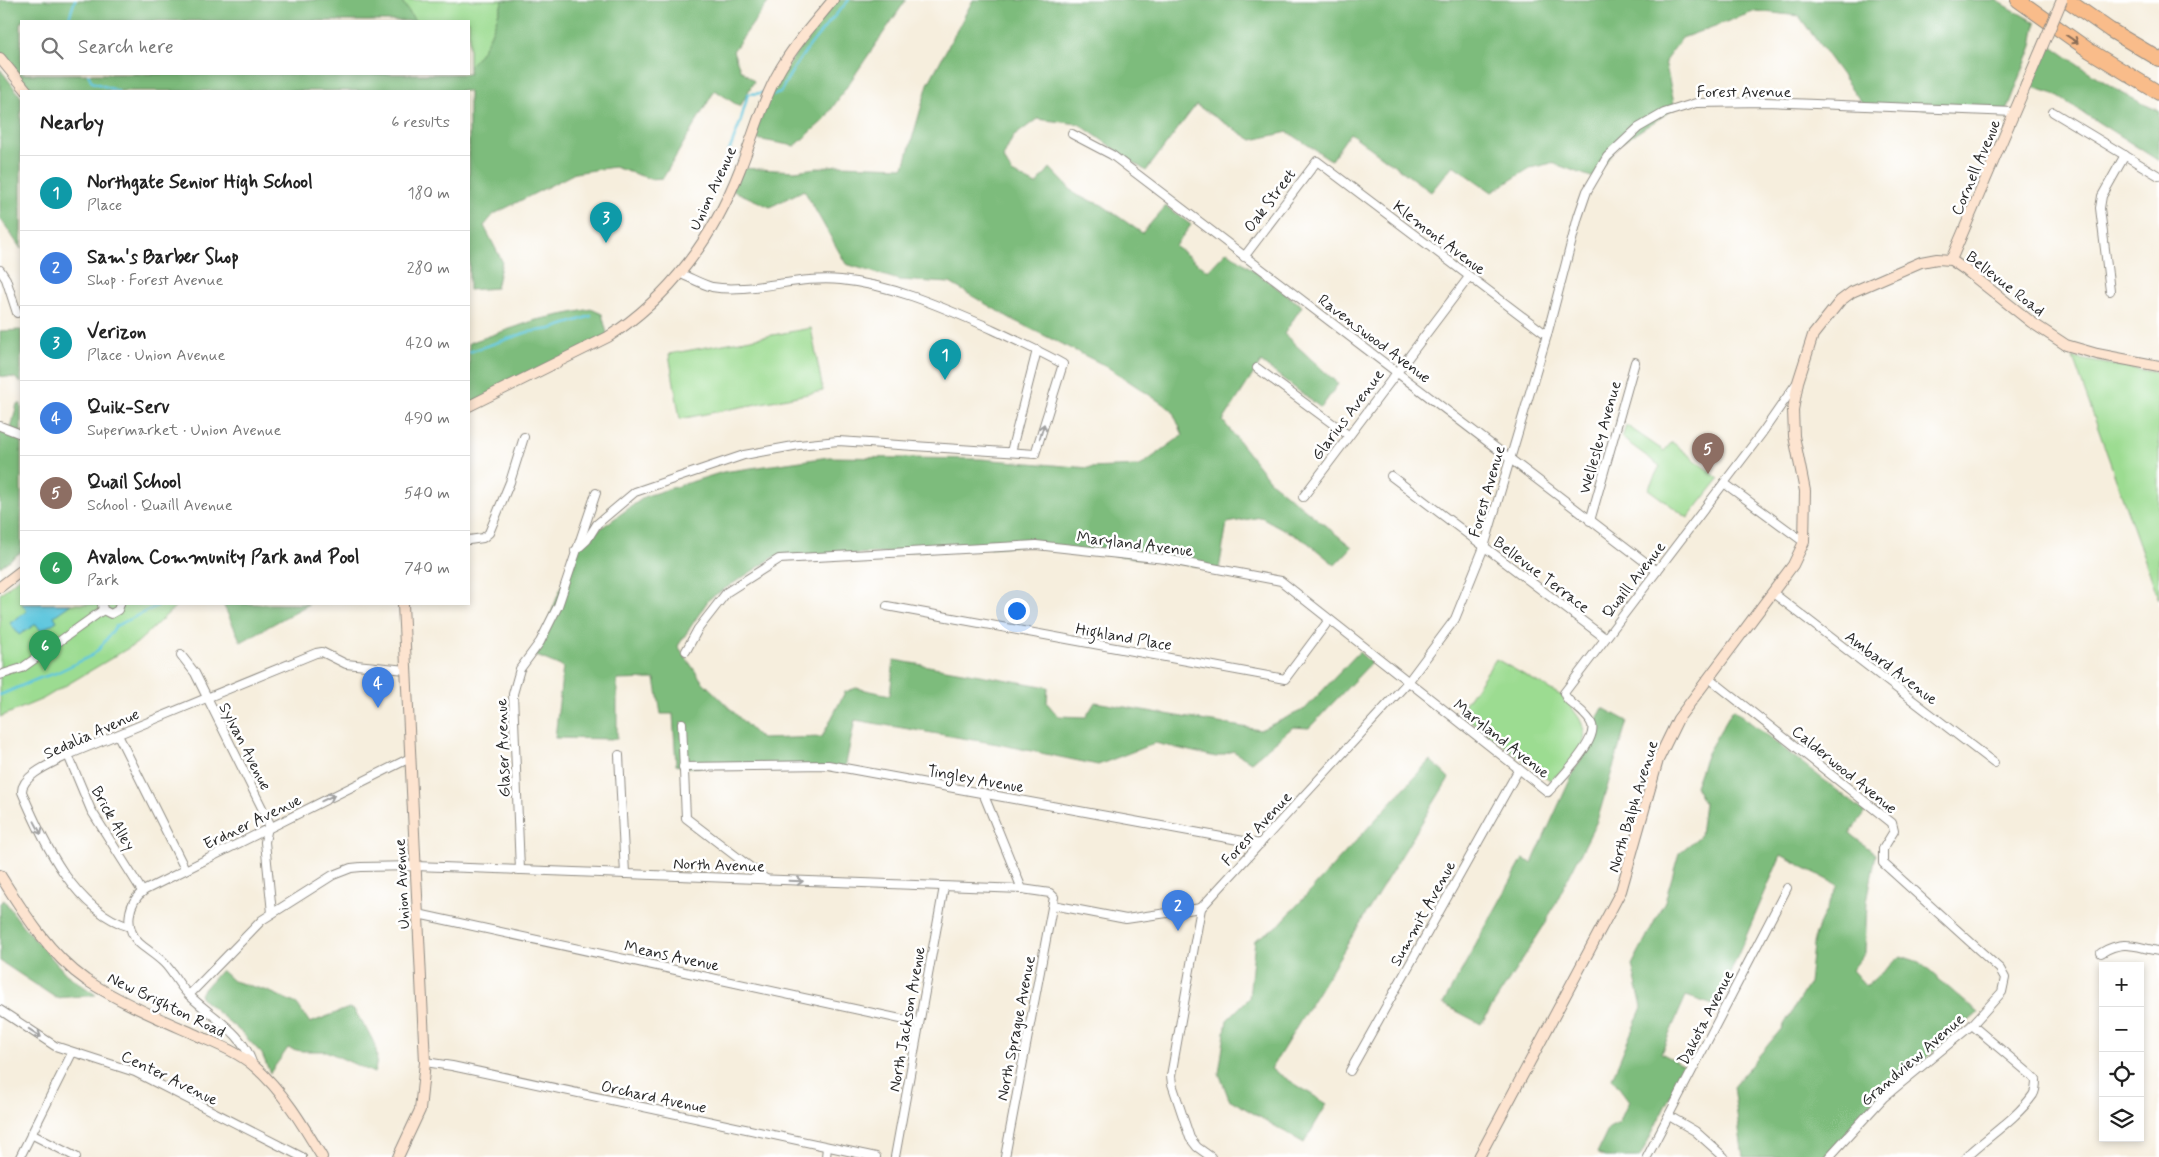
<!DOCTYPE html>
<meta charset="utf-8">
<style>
body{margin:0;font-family:Mynerve,sans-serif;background:#f6f6f6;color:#222}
.controls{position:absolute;right:15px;bottom:15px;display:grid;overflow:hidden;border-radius:0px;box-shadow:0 2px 8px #0003}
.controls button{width:45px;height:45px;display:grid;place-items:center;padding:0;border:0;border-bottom:1px solid #e0e0e0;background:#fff;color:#222;font:25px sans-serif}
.you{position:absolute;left:1016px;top:610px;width:18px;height:18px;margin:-12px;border:4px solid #fff;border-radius:50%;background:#1a73e8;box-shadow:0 0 0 8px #1a73e833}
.badge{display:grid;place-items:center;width:32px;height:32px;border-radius:50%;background:#0f766e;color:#fff;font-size:16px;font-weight:700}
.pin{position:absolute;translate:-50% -41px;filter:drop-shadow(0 1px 2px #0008)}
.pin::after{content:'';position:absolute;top:26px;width:18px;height:15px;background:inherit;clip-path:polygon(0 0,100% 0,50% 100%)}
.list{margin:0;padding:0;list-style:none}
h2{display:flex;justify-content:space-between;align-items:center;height:65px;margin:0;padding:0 20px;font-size:21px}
h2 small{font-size:16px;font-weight:400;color:#767676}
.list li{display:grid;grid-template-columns:32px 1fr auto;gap:15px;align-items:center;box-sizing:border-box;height:75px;padding:0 20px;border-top:1px solid #e0e0e0}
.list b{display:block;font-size:19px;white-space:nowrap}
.list p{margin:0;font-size:16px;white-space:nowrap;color:#767676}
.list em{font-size:16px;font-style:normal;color:#767676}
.icon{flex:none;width:28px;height:28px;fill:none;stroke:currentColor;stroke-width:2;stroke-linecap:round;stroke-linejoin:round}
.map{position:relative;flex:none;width:2159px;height:1157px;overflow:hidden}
.search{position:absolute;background:#fff;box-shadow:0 2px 8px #0003;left:20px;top:20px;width:450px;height:55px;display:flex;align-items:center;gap:12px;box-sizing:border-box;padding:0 18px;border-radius:0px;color:#767676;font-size:19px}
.panel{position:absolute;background:#fff;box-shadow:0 2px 8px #0003;left:20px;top:90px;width:450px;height:515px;border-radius:0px}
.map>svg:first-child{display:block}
</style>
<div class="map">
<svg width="2159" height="1157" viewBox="0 0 2159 1157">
<rect width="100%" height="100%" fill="#fff"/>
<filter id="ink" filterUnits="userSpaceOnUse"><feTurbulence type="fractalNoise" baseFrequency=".02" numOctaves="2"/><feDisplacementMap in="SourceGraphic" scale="10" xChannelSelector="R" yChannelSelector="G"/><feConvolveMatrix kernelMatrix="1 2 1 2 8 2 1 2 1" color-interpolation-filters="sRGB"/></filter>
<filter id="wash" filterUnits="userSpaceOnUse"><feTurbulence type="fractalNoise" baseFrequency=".0096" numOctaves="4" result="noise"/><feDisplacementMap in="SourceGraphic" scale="20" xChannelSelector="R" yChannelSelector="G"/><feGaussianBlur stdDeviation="1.12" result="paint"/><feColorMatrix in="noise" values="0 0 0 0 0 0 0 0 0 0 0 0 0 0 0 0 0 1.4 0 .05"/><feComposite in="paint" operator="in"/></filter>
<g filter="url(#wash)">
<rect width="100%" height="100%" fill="#f6eedd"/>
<!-- green -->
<g fill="#9cdc91" stroke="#64845e">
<path d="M401,0H503C495,23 488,50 469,66V21H415Z"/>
<polygon points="811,328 823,391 680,419 669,354"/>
<polygon points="2073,358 2159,373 2159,600"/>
<polygon points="1626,425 1664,451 1672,442 1719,479 1688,518 1648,489 1660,466 1622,438"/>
<polygon points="21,576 21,604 178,604 137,643 43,699 0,717 0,594"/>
<path d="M1496,659L1569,700C1571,710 1579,715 1582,724C1592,748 1568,768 1550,780L1459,712Z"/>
</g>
<!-- forest -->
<g fill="#7dbc7b" stroke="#547453">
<path d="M0,0H401L415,21H21V74H469V66C488,49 495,24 503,0H770L733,51L740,69L754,81L740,107L715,90L663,178L651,179L614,167L575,173L494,214L484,226L502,261L496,288L469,290V91H27L0,58Z"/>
<polygon points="833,0 906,0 824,120 795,146 751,138 768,94"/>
<polygon points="973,0 1996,0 2036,23 2032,46 2007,111 1865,107 1799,16 1756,11 1682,38 1665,61 1675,108 1618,145 1594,178 1552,163 1530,168 1492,192 1453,165 1431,192 1350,133 1331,160 1288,132 1252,140 1196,105 1146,171 1079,124 1037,119 1013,137 1003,157 1012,173 1036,185 1050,168 1076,195 1102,205 1142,233 1166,206 1191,225 1175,246 1208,271 1227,251 1302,306 1284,334 1338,384 1321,408 1261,362 1223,421 1270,481 1352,547 1335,565 1307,542 1261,517 1227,523 1219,569 1036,545 813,556 774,557 709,599 678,646 702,681 761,739 822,737 845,692 856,688 890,695 894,660 1048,687 1047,703 1058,716 1086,717 1095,702 1260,730 1305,709 1359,652 1371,663 1309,728 1293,727 1251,762 1233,751 1216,757 1155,743 1098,765 998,744 855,720 845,768 683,767 676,765 673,714 661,714 655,679 617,680 617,739 555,738 563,667 532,654 540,642 575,551 597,531 646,496 723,472 829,457 981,459 1089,468 1140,466 1183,435 1172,410 1106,366 1015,321 950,283 899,280 846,264 804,190 770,207 732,190 741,168 795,171 838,165 904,167 928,84"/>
<path d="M2045,41C2082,67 2118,94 2159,111V161L2054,94L2026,85Z"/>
<polygon points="0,69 21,97 21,249 0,218"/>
<polygon points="591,309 602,314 608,337 469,406 469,343 536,320"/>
<polygon points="21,330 21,383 15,378 0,376 0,331"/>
<polygon points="17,404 21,404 21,552 0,567 0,429 10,433"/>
<polygon points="223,604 309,604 241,642"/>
<polygon points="1603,708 1627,721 1597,821 1545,924 1481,1024 1443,1004 1523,859 1532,863 1575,769 1589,746 1592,728"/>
<polygon points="1733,709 1865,812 1850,834 1876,854 1867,901 1865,953 1852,970 1866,986 1901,956 1919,962 1978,1013 1925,1059 1881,1093 1826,1157 1743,1157 1733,1087 1782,1028 1809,983 1814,936 1838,885 1781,855 1716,1006 1686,996 1661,1053 1685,1066 1640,1157 1605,1157 1597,1153 1609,1128 1619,1123 1629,1101 1612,1078 1642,1007 1632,965 1665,901 1679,853 1700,836 1704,803 1695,786 1707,753"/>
<polygon points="1430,760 1449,778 1271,1069 1327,1104 1304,1143 1229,1099 1219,1073 1227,1020 1249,998 1255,940 1279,925"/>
<polygon points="4,900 22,925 66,974 96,995 56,998 0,961 0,903"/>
<path d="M221,970L233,981L268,991L297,1004L310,1023L349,1008L355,1011C368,1034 383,1046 374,1073L326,1051H301L288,1048L270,1073L262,1054L242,1033L202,999L200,994Z"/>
</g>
<!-- water -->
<polygon fill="#61c7de" stroke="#467984" points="22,604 71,604 54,616 57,621 41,631 36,624 19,635 10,623 27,611"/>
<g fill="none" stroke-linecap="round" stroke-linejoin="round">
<!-- stream -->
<g stroke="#61c7de" stroke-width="2.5">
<polyline points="68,21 75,0"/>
<polyline points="88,74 92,82 118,91"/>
<path d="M774,95L780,93C798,56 822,30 849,0"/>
<polyline points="720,175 740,123 748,94 763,93"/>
<polyline points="469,352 528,332 551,329 591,316"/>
<polyline points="0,695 40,678 56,673 91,656 100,648 116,626 161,604"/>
</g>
</g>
</g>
<g filter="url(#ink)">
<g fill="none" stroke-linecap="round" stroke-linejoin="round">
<!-- street casing -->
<g stroke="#908c84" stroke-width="10">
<g id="street">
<polyline points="2053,112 2159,176"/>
<polyline points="1072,134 1112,155 1657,571"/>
<polyline points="1244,257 1317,161 1547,335"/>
<polyline points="0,270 6,279 17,313"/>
<polyline points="2110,291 2100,208 2102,196 2125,155"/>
<polyline points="1257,368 1348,435"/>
<polyline points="0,426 21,434"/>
<polyline points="1011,452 1037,350"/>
<polyline points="1391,476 1605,638"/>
<polyline points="1724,483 1804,542"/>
<polyline points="1303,497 1469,277"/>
<polyline points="1590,521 1635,362"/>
<polyline points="469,540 483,538 489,533 510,482 524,437"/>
<path d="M575,551L587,540L597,524L635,492L744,455L799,445L838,441L1035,454L1063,364C1036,349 1009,337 981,324C935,304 891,285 841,280C800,275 750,294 712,287C701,284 691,278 681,274"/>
<polyline points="1773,593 1994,763"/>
<polyline points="102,604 103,610 111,614 118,610 120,604"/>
<polyline points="887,606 1285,679 1329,620"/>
<path d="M686,651L698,629L727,592L779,559L1036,545L1165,559L1281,581L1548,792C1559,780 1597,742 1592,725C1591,722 1587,717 1585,715C1579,707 1567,703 1564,693L1762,433L1796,384"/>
<polyline points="181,655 195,673 269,822 265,842 272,913"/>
<polyline points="0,675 22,668 103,610"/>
<polyline points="1709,678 1892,823 1894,831 1883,849 1883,863 2000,969 2005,978 2002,992 1972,1025 1883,1098 1829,1157"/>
<polyline points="682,723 686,818 767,880"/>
<polyline points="118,735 185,869"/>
<polyline points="68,755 91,810 142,891"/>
<polyline points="619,755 625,874"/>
<polyline points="683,767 828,765 1260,844"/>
<polyline points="983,793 1022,889 1050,893 1054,897 1005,1157"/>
<polyline points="520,870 513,694 520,669 540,642 558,606 596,493"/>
<polyline points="1053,905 1126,919 1201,908"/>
<polyline points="418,914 919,1023"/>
<path d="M130,927C75,911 43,842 22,792C21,775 55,762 68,755L316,653L322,652L346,664L406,670"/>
<path d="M2101,953C2124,939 2135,947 2159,951"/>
<polyline points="189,995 262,920 333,875 351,868 361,867 415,866 1022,889"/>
<polyline points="0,1010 55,1046 135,1072 302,1157"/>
<polyline points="425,1062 452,1066 876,1157"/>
<path d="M253,1066C244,1031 210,1017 187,993C178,984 173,972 164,963C156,955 147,950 139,943C124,928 127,902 145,890L410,758"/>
<polyline points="1350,1071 1519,769"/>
<polyline points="1669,1116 1695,1131 1724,1157"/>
<polyline points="31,1134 76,1157"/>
<polyline points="20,1157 72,1053"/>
<polyline points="826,1157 827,1147"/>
<polyline points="895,1157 944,887"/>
<polyline points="1211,1157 1197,1147 1190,1138 1172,1084 1171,1076 1201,908 1408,682 1455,619 1484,547 1547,335 1578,217 1587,191 1607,157 1638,128 1664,113 1696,103 1766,102 2014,112"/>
<polyline points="1647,1157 1787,888"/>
<path d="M1966,1157C1987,1137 2016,1119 2033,1095C2036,1090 2036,1085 2036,1080L2031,1075L1972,1025"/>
</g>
</g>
<!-- secondary casing -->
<g stroke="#908c84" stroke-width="12">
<g id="secondary">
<polyline points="0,58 27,91"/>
<polyline points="1951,260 2026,85"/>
<path d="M469,406L608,337C670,297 714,237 740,169C755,133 764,93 786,60C799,39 817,20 833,0"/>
<polyline points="0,587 21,571"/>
<path d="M0,875C23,912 50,955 86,980C120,1002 158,1018 194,1034C214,1043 238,1052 254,1066C283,1091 303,1125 322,1157"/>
<polyline points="398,1157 420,1110 425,1062 403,604"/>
<polyline points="1479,1157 1621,891 1658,760 1678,719 1793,565 1804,542 1805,491 1794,436 1793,410 1798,382 1813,335 1840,301 1852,292 1921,262 1937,259 1951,260 1967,271 2031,322 2066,345 2097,354 2159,366"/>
</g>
</g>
<!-- highway casing -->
<g stroke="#908c84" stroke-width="16">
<g id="highway">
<polyline points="2018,0 2090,51 2159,93"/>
<polyline points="2067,0 2110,30 2159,59"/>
</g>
</g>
<!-- street -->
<use href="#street" stroke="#fff" stroke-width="8"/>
<!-- secondary -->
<use href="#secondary" stroke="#fde4d0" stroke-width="10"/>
<!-- highway -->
<use href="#highway" stroke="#f9bc8a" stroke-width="14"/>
<!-- secondary-bridge casing -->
<g stroke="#908c84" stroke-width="12" stroke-linecap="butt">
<polyline id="secondary-bridge" points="2026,85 2062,0"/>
</g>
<!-- secondary-bridge -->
<use href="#secondary-bridge" stroke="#fde4d0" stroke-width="10"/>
</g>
<!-- one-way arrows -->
<defs><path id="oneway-shaft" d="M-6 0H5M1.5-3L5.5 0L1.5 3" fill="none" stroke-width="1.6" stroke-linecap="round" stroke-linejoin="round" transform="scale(1.25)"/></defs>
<use stroke="#886c56" href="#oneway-shaft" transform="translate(2072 39) rotate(34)"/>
<g stroke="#a0a0a0">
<use href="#oneway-shaft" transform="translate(1042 431) rotate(-73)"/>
<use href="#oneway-shaft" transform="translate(328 798) rotate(-26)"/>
<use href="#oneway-shaft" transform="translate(38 828) rotate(62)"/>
<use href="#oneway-shaft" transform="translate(796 881) rotate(2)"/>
<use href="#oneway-shaft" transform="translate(35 1033) rotate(33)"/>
</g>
</g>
<g text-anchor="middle" stroke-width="5" stroke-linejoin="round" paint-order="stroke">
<!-- street labels -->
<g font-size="16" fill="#2b2b2b" stroke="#fff">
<text x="1744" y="97">Forest Avenue</text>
<text transform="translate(1975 167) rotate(-67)" y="6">Cornell Avenue</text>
<text transform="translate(712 188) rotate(-65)" y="6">Union Avenue</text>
<text transform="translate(1269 200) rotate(-53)" y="6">Oak Street</text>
<text transform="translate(1440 237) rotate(37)" y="6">Klemont Avenue</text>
<text transform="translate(2006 283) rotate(38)" y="6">Bellevue Road</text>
<text transform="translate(1375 338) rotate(37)" y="6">Ravenswood Avenue</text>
<text transform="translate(1347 414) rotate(-53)" y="6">Glarius Avenue</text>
<text transform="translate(1599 437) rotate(-74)" y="6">Wellesley Avenue</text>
<text transform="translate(1486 491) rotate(-74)" y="6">Forest Avenue</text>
<text transform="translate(1135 543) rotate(7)" y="6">Maryland Avenue</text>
<text transform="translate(1542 574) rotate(37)" y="6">Bellevue Terrace</text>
<text transform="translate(1633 579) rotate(-52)" y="6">Quaill Avenue</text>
<text transform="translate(1124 636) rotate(10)" y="6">Highland Place</text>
<text transform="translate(1892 667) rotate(37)" y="6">Ambard Avenue</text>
<text transform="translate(91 733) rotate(-24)" y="6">Sedalia Avenue</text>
<text transform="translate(1502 738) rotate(38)" y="6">Maryland Avenue</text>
<text transform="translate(246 746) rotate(63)" y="6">Sylvan Avenue</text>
<text transform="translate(502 748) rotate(-92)" y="6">Glaser Avenue</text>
<text transform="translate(1845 769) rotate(39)" y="6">Calderwood Avenue</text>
<text transform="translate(976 778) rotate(10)" y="6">Tingley Avenue</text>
<text transform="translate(1632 806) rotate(-73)" y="6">North Balph Avenue</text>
<text transform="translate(114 818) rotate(60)" y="6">Brick Alley</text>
<text transform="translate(252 821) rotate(-26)" y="6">Erdner Avenue</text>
<text transform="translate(1256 828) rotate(-47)" y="6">Forest Avenue</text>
<text transform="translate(719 864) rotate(2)" y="6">North Avenue</text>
<text transform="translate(401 884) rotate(-93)" y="6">Union Avenue</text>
<text transform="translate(1422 913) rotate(-61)" y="6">Summit Avenue</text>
<text transform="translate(672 955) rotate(12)" y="6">Means Avenue</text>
<text transform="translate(167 1004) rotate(26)" y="6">New Brighton Road</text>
<text transform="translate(1705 1017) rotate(-63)" y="6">Dakota Avenue</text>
<text transform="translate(906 1019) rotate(-80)" y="6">North Jackson Avenue</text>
<text transform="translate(1015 1028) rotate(-79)" y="6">North Sprague Avenue</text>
<text transform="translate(1912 1059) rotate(-41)" y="6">Grandview Avenue</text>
<text transform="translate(170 1077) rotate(26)" y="6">Center Avenue</text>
<text transform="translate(654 1096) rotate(12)" y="6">Orchard Avenue</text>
</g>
</g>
</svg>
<div class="controls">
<button>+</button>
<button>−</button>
<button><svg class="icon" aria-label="locate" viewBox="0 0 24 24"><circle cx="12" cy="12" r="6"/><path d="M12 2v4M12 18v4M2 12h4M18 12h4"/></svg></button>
<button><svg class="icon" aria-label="layers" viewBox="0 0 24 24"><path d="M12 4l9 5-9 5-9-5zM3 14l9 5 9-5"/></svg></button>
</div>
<div class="you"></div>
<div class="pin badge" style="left:945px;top:380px;background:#0f9aa8">1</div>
<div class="pin badge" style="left:1178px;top:931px;background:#3f7fe0">2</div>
<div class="pin badge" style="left:606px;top:243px;background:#0f9aa8">3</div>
<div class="pin badge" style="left:378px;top:708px;background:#3f7fe0">4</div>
<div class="pin badge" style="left:1708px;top:474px;background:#8d6e63">5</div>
<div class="pin badge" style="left:45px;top:671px;background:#2e9e5b">6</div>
<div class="search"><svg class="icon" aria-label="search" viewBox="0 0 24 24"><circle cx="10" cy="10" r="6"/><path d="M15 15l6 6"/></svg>Search here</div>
<section class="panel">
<h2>Nearby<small>6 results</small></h2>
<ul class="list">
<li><span class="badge" style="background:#0f9aa8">1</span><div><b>Northgate Senior High School</b><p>Place</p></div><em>180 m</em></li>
<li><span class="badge" style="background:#3f7fe0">2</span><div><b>Sam's Barber Shop</b><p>Shop · Forest Avenue</p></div><em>280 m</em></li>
<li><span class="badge" style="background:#0f9aa8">3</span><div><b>Verizon</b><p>Place · Union Avenue</p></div><em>420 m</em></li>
<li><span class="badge" style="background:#3f7fe0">4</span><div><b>Quik-Serv</b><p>Supermarket · Union Avenue</p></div><em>490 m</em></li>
<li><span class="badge" style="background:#8d6e63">5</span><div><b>Quail School</b><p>School · Quaill Avenue</p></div><em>540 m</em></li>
<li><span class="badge" style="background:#2e9e5b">6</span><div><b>Avalon Community Park and Pool</b><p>Park</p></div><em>740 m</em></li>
</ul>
</section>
</div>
